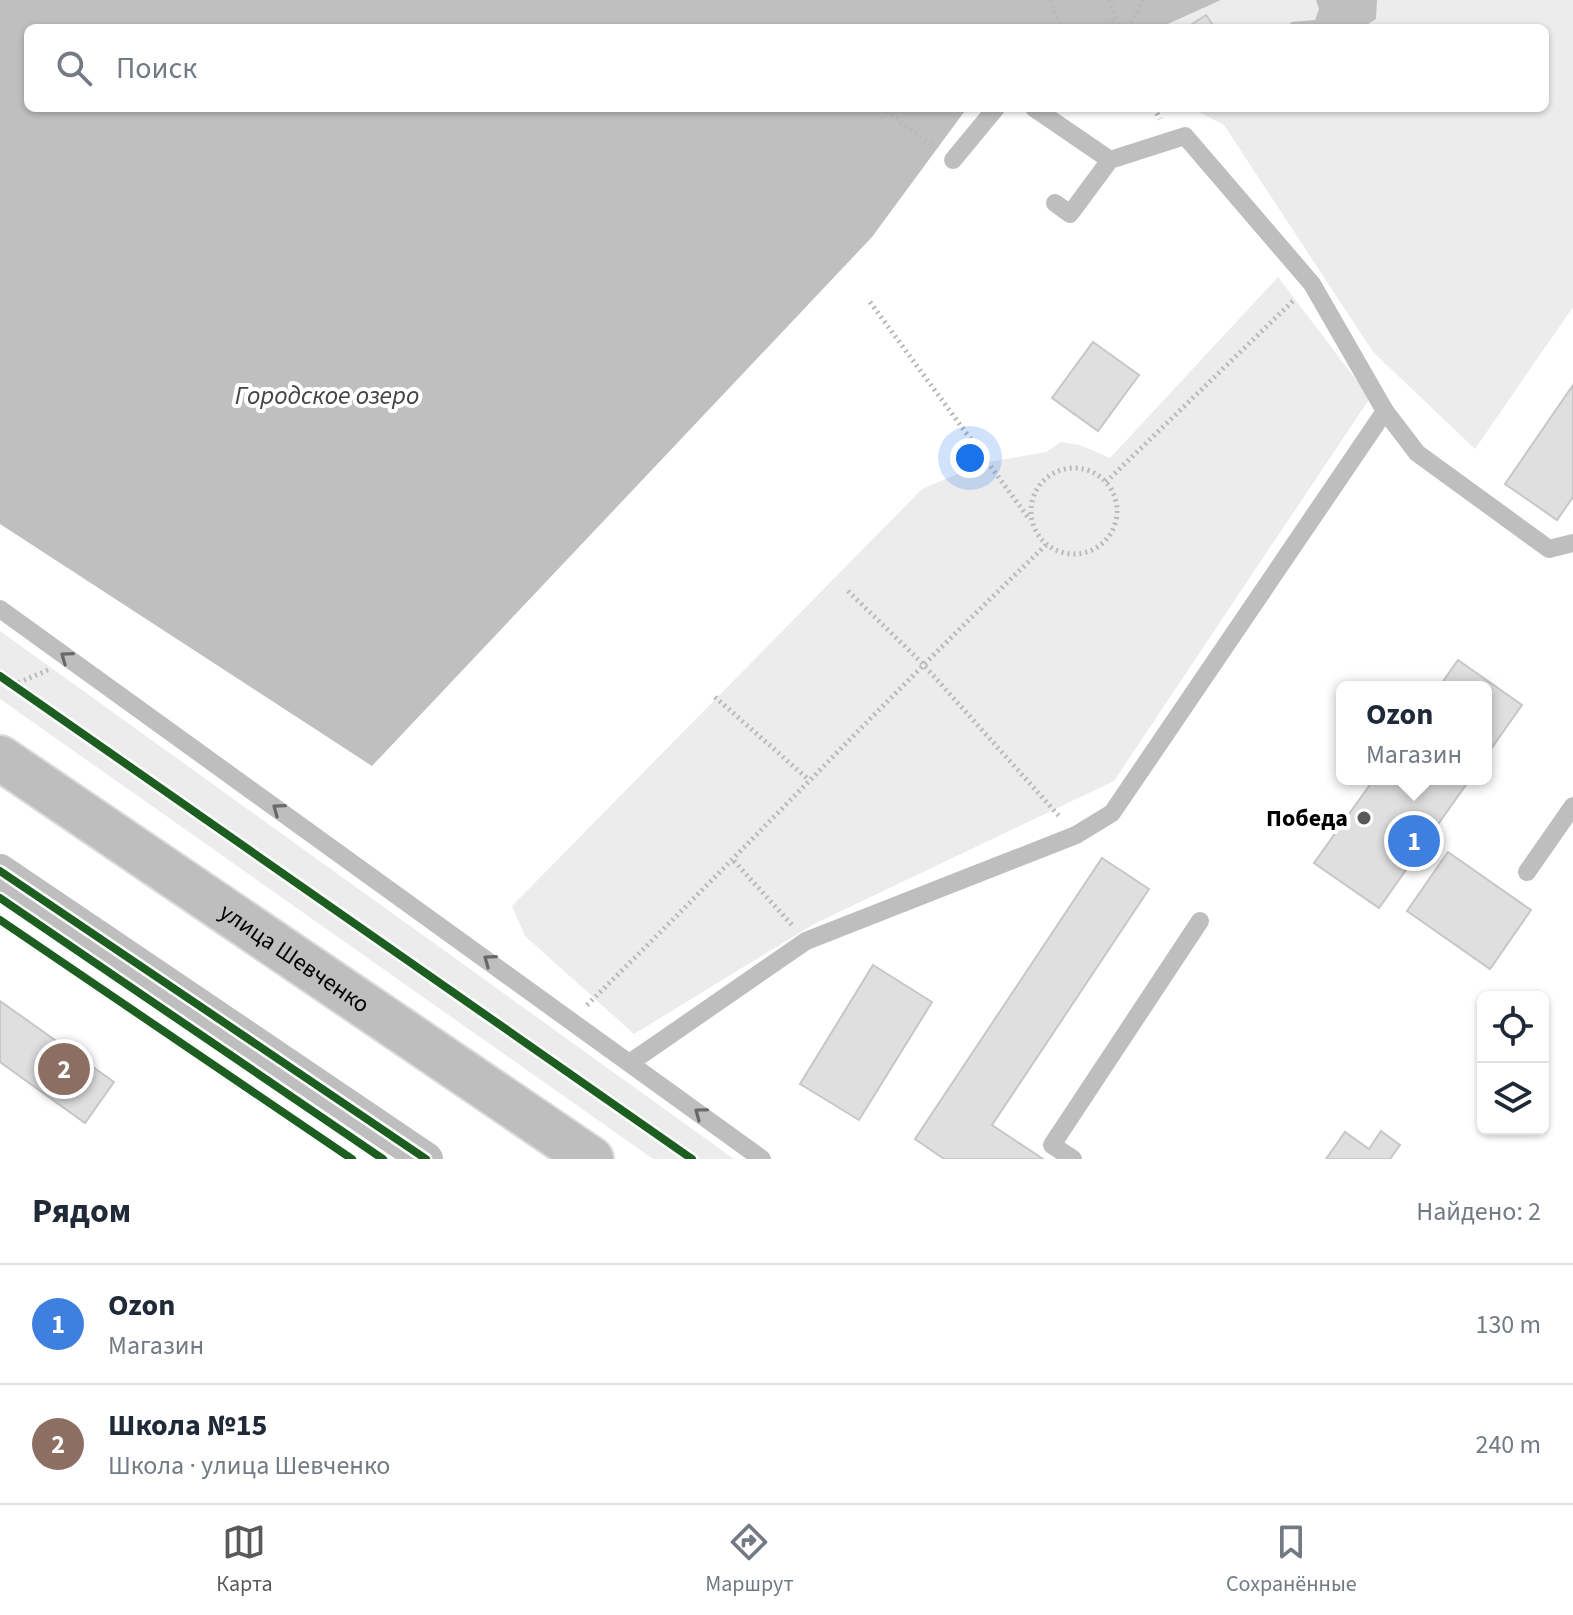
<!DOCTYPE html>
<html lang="ru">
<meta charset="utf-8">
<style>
body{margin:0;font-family:"Source Sans 3",sans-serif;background:#f6f6f7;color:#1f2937}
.controls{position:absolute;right:24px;bottom:24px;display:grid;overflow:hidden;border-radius:12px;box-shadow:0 2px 6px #0004}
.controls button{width:72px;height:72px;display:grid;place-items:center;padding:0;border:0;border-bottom:2px solid #e0e1e3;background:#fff;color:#1f2937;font:40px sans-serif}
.you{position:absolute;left:970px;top:458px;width:28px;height:28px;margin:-20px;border:6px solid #fff;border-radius:50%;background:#1a73e8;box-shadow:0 0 0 12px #1a73e833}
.badge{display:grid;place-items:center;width:52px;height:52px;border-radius:50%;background:#595959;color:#fff;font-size:26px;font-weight:700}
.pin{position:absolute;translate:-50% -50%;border:4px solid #fff;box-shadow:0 2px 8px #0006}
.popup{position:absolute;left:1336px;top:681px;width:156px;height:104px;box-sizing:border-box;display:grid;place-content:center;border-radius:12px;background:#fff;filter:drop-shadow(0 2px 6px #0005);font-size:26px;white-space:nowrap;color:#747a83}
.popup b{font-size:30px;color:#1f2937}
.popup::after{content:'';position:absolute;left:50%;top:100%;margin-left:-16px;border:16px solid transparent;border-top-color:#fff}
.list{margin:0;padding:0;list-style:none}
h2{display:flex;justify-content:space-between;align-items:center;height:104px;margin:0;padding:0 32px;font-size:34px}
h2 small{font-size:26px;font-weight:400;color:#747a83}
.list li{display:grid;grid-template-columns:52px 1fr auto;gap:24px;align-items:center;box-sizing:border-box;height:120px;padding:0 32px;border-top:2px solid #e0e1e3}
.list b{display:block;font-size:30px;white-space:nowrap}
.list p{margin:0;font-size:26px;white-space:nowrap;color:#747a83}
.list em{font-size:26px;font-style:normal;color:#747a83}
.icon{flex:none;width:44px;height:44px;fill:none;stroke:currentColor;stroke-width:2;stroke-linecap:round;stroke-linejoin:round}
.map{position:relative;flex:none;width:1573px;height:1159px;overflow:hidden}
.search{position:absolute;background:#fff;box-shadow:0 2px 6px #0004;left:24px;right:24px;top:24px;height:88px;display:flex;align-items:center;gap:20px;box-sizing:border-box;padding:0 28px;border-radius:12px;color:#747a83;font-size:30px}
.sheet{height:344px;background:#fff}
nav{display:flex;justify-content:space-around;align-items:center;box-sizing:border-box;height:112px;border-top:2px solid #e0e1e3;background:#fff;font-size:22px;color:#747a83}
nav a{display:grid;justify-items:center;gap:4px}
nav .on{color:#595959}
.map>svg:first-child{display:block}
</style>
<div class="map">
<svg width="1573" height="1159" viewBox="0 0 1573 1159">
<rect width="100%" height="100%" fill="#fff"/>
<!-- green -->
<g fill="#ececec">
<polygon points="1221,0 1573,0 1573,307 1475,449 1373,352 1224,125 1191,108 1545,108 1545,28 1159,28"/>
<polygon points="1278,277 1370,398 1114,781 814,924 634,1034 525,936 512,906 922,489 983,463 1046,452 1061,442 1080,445 1110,458"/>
<polygon points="0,631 734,1159 653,1159 0,699"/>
</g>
<!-- water -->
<g fill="#bfbfbf">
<polygon points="0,0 1221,0 1159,28 28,28 28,108 967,108 872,237 372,766 0,524"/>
<polygon points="1316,0 1377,0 1376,19 1362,28 1288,28 1291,22 1315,20 1319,9"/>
</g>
<!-- building -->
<g fill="#dfdfdf" stroke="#c7c7c7" stroke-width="2">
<polygon points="1206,15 1215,28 1186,28"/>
<polygon points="1093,342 1139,375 1098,431 1052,398"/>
<polygon points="1573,385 1573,497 1557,520 1505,484"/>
<polygon points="1458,660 1522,705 1486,756 1486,687 1439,687"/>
<polygon points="1374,779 1470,779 1379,908 1314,863"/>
<polygon points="1448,852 1531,910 1490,969 1407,911"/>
<polygon points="1102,858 1149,889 992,1125 1043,1159 944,1159 915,1139"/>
<polygon points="873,965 932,1002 859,1120 800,1084"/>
<polygon points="0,1001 114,1082 85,1123 0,1062"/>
<polygon points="1381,1131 1400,1145 1390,1159 1326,1159 1345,1132 1369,1149"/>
</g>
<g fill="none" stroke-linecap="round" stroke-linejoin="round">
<!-- primary casing -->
<g stroke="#dbdbdb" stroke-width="48">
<g id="primary">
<path id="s1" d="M0,758L591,1159"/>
</g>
</g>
<!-- path -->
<g stroke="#b9b9b9" stroke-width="5" stroke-dasharray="2 4" stroke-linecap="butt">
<polyline points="1050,0 1061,28"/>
<polyline points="1109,0 1119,28"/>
<polyline points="1095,28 1116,21"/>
<polyline points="1128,28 1143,0"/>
<polyline points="881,108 935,147"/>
<polyline points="1154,108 1160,119"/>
<polyline points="870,302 1030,520"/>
<circle cx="1074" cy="511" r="43"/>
<polyline points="1106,482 1295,299"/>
<polyline points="848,591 922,663 1059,816"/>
<polyline points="13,685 48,670"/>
<polyline points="715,697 809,780"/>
<polyline points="734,861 792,925"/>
<polyline points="0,920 352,1159"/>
<path d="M587,1005C742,853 889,695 1046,545"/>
</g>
<!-- lane -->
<g stroke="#bebebe" stroke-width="18">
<polyline points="1034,108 1110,160"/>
<polyline points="953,160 996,108"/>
<polyline points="1055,203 1070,214 1110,160 1185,136 1312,284 1385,411 1417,453 1549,549 1573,543"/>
<polyline points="0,609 762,1159"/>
<polyline points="1527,872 1573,806"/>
<polyline points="631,1062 806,941 1076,835 1112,813 1385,411"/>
<polyline points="1073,1159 1052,1145 1200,921"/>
</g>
<!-- street -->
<polyline stroke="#bebebe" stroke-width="34" points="0,871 426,1159"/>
<!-- primary -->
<use href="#primary" stroke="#bebebe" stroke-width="44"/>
<!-- cycleway casing -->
<g stroke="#fff" stroke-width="13">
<g id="cycleway">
<polyline points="0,676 692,1159"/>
<polyline points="0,871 426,1159"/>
<polyline points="0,898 383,1159"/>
<polyline points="0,920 352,1159"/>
</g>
</g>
<!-- cycleway -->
<use href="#cycleway" stroke="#1b5e20" stroke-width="8"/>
</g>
<!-- one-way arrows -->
<defs><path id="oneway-chevron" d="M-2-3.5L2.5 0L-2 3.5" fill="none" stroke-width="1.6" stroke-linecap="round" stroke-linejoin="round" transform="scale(2)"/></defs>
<g stroke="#686868">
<use href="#oneway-chevron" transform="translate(66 657) rotate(-144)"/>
<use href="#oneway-chevron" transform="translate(278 809) rotate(-144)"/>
<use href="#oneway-chevron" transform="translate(489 960) rotate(-144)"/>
<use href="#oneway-chevron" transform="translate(700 1113) rotate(-143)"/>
</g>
<!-- markers -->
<circle fill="#595959" stroke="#fff" stroke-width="3" cx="1364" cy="818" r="8"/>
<g text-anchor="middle" stroke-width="8" stroke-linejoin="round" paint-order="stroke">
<!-- poi labels -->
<g font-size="24" font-weight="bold" fill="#000" stroke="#fff" text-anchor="end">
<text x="1348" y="826">Победа</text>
</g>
<!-- street labels -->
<g font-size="24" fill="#000" stroke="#fff">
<text dy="8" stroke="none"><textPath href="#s1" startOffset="356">улица Шевченко</textPath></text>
</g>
<!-- water labels -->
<g font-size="26" font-style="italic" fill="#444" stroke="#fff">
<text x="327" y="404">Городское озеро</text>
</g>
</g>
</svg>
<div class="controls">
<button><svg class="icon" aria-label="locate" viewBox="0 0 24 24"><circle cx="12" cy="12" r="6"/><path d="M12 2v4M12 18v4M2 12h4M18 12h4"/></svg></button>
<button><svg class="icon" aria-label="layers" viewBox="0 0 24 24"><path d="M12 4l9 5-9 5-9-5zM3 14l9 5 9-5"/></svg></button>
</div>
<div class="you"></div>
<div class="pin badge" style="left:1414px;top:841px;background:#3f7fe0">1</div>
<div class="popup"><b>Ozon</b>Магазин</div>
<div class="pin badge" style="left:64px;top:1069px;background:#8d6e63">2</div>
<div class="search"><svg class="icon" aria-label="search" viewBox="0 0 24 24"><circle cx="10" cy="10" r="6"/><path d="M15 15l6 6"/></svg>Поиск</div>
</div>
<section class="sheet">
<h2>Рядом<small>Найдено: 2</small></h2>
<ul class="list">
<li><span class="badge" style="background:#3f7fe0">1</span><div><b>Ozon</b><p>Магазин</p></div><em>130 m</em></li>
<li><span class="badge" style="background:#8d6e63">2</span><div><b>Школа №15</b><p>Школа · улица Шевченко</p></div><em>240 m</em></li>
</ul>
</section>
<nav>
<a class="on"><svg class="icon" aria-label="map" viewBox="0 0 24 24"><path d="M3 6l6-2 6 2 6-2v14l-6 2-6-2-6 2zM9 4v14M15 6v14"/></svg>Карта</a>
<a><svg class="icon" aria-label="directions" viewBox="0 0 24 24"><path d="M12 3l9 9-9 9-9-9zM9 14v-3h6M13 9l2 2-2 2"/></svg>Маршрут</a>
<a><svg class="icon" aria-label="saved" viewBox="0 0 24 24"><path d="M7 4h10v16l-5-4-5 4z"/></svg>Сохранённые</a>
</nav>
